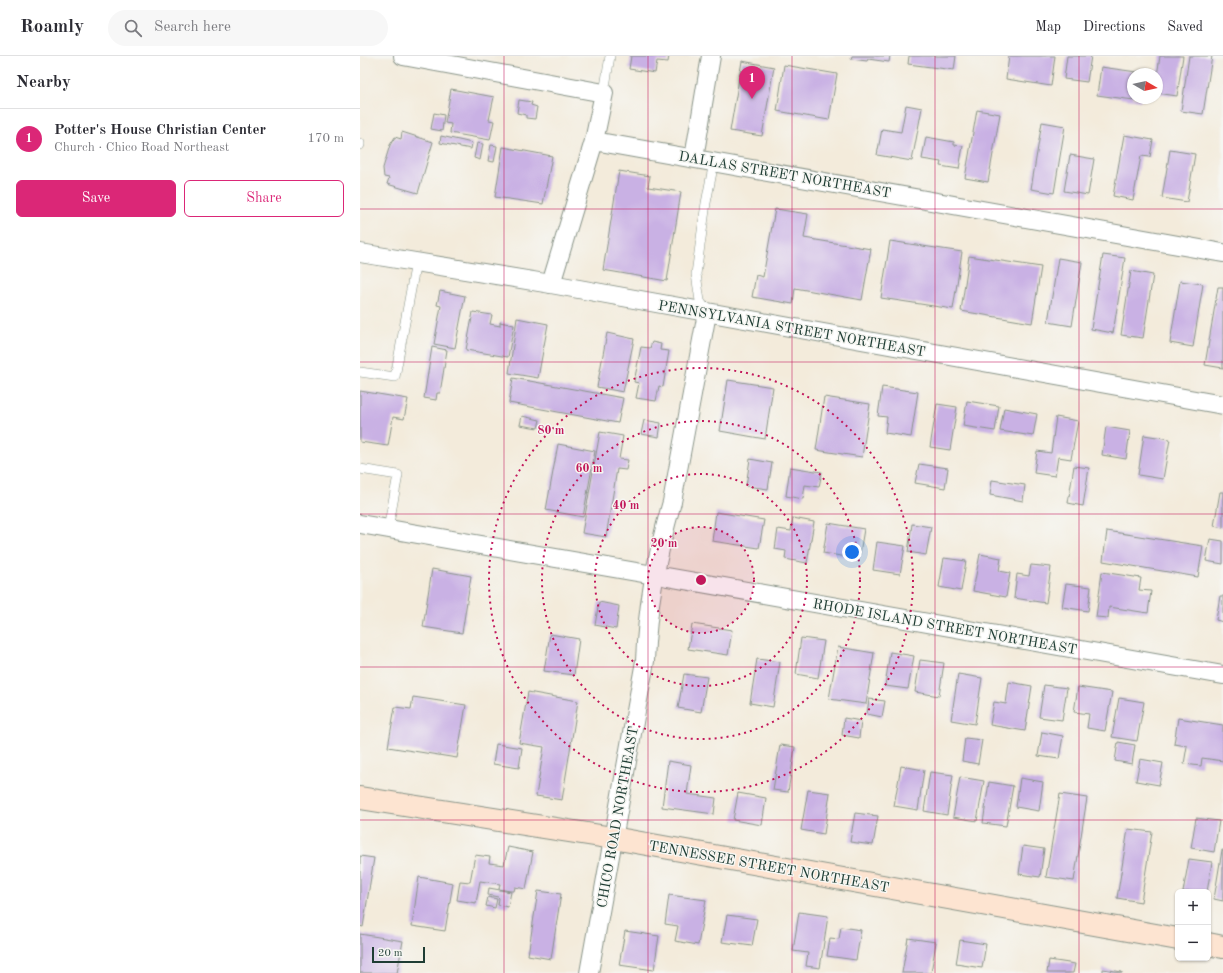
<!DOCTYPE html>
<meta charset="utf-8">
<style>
body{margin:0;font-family:"Old Standard TT",serif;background:#f7f7f7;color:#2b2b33}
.controls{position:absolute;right:12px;bottom:12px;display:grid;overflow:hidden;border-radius:6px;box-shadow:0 1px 3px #0004}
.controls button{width:36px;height:36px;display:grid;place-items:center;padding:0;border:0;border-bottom:1px solid #e1e1e2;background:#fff;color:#2b2b33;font:20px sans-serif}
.compass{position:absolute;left:767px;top:12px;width:36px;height:36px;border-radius:50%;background:#fff;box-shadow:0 1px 3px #0004;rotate:99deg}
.scale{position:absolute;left:12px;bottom:10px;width:53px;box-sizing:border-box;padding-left:4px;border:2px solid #1f3d34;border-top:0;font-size:11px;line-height:14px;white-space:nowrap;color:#1f3d34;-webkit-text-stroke:3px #f6f6f2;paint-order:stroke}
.you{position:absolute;left:492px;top:496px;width:14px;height:14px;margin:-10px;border:3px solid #fff;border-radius:50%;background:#1a73e8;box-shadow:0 0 0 6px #1a73e833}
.badge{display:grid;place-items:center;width:26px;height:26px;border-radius:50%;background:#db2777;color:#fff;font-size:13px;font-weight:700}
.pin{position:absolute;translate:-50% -33px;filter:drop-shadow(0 1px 2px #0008)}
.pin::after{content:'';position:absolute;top:21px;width:14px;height:12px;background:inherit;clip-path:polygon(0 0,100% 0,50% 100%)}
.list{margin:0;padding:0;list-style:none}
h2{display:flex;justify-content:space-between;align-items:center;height:52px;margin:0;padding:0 16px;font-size:17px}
h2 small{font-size:13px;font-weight:400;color:#7c7c81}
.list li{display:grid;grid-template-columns:26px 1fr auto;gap:12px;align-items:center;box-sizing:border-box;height:60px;padding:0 16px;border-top:1px solid #e1e1e2}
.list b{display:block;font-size:15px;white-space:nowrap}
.list p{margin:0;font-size:13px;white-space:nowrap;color:#7c7c81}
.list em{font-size:13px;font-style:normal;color:#7c7c81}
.actions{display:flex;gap:8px;padding:12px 16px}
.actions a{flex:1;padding:9px 0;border:1px solid #db2777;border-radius:6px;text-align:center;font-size:14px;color:#db2777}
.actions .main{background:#db2777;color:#fff}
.icon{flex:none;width:22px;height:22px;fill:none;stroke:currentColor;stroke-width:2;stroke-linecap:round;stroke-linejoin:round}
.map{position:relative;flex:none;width:863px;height:917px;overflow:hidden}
header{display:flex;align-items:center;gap:24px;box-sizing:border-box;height:56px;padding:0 20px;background:#fff;border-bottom:1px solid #e1e1e2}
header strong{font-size:19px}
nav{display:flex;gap:22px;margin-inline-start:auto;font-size:14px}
.search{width:280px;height:36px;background:#f7f7f7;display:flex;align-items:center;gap:10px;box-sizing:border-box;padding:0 14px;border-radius:22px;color:#7c7c81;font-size:15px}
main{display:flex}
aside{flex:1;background:#fff}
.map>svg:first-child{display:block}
</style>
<header>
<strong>Roamly</strong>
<div class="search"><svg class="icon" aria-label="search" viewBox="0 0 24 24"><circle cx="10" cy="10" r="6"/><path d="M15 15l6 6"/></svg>Search here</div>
<nav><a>Map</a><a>Directions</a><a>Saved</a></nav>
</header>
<main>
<aside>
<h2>Nearby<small></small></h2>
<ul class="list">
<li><span class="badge">1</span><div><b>Potter's House Christian Center</b><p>Church · Chico Road Northeast</p></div><em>170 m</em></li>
</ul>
<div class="actions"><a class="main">Save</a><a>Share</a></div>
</aside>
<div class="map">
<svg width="863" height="917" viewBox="0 0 863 917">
<rect width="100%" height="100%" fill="#f6f6f2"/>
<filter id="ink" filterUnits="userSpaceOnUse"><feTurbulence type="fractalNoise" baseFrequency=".025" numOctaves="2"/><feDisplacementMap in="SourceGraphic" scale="8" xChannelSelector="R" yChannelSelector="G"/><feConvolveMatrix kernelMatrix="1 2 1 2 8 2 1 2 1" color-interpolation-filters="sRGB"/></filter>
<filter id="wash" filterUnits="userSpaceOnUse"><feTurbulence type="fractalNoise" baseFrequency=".012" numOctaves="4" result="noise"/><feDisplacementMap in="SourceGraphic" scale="16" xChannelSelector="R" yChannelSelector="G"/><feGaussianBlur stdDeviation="0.9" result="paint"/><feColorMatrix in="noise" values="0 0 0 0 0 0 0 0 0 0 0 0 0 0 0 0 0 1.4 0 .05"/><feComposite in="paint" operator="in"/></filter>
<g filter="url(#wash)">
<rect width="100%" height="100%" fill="#f3ebdb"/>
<g id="blocks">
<!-- building -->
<g fill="#c9b1e4">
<polygon points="271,0 309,0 308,6 297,5 295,17 269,13"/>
<polygon points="492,0 530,0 529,6 508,3 507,5 491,3"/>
<polygon points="549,0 596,0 594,14 548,8"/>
<polygon points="649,0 695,0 691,30 646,23"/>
<polygon points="707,0 731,0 727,26 704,23"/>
<polygon points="800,0 823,0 817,40 797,37 797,20"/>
<polygon points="829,0 852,0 843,58 821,55"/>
<polygon points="382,5 414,11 402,80 370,75"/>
<polygon points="424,9 477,18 469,64 417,55"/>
<polygon points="741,11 784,17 773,18 773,42 781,42 781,45 737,39"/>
<polygon points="91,33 134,41 129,64 134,65 130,84 90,77 91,68 85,67"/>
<polygon points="159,44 172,46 171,49 177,51 175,63 166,62 166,59 157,57"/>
<polygon points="546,49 562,52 552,105 517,99 522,73 541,76"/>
<polygon points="617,54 640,58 628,126 605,122"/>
<polygon points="74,57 84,59 82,75 71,73"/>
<polygon points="682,66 705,70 694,137 671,133"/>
<polygon points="42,76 73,86 58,137 27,128 29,122 24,121 23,112 30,89 35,81 41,83"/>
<polygon points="764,79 793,84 790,101 781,100 773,144 753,140"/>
<polygon points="81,80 112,87 111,93 80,87"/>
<polygon points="566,81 594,86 594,89 603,90 599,113 580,110 581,106 562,103"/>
<polygon points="117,87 123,88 120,104 114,102"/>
<polygon points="131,89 137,90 134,106 128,105"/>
<polygon points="143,91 192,100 183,148 135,141"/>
<polygon points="810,94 835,98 827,146 802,142"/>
<polygon points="710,99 734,103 728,139 704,135"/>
<polygon points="259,115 290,120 288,131 321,136 307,225 243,214"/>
<polygon points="415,153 448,158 444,182 511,193 502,244 435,232 433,248 392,241 396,219 403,221"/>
<polygon points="530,185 602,196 593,253 521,242"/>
<polygon points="743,199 765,202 753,277 731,273"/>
<polygon points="609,200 681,211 672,267 601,255"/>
<polygon points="698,202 722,206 712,270 688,266"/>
<polygon points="771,215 793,219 783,282 761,279"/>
<polygon points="820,225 843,228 833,291 810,287"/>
<polygon points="858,231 863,231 863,312 845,309"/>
<polygon points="80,235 105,240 95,292 74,288 81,250 77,249"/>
<polygon points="113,256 132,259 130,268 140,270 140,266 154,269 148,301 106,294"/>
<polygon points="157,262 188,268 178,322 149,317"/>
<polygon points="247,277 274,283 263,336 237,331"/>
<polygon points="292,286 301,288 300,294 309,295 303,331 299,330 296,345 276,342 279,327 274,326 281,291 290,292"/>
<polygon points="72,291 87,294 80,337 77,337 76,344 64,342"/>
<polygon points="153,322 263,342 258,367 149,347"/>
<polygon points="368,324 413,331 405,383 360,375"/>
<polygon points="522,331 558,336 551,381 525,377 527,361 518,360"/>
<polygon points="0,335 48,343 44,363 33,361 28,390 0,386"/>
<polygon points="464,341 510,348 502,401 456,394"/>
<polygon points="607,345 639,350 635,375 603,370"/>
<polygon points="577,348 597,351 590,394 570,391"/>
<polygon points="644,352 677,358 673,380 640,375"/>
<polygon points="162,360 180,364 178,372 160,369"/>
<polygon points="696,361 718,365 711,403 698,401 695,420 674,417 677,395 691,397"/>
<polygon points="284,364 301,367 299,381 281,378"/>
<polygon points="746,371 770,375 766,403 742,399"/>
<polygon points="240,376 263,380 259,403 268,404 266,414 257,413 246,481 222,477"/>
<polygon points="784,379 810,383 803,423 778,419"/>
<polygon points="198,388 235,395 223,461 186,454"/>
<polygon points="390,403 412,407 408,433 386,430"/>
<polygon points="559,408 588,412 585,432 555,427"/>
<polygon points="714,410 729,412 723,450 708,447"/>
<polygon points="430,411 462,416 459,431 445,429 443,443 426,440"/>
<polygon points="632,424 665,429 663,445 630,439"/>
<polygon points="860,436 863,436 863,472 854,470"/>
<polygon points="356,456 404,464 399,492 352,485"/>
<polygon points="433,462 454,466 447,507 425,503 426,495 415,493 418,473 431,475"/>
<polygon points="468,467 504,473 499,503 463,497"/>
<polygon points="552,468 571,471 566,499 548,496"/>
<polygon points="747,475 843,490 838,521 743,505"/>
<polygon points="850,483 863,485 863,508 846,505"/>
<polygon points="517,486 545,490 540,518 513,514"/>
<polygon points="620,498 641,502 639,515 650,517 646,541 613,535"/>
<polygon points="584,502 606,505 601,535 579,531"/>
<polygon points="671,509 691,511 686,547 654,542 657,518 669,520"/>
<polygon points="72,513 111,520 102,577 63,571"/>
<polygon points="742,516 781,522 779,534 791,535 788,557 749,551 748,562 736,561"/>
<polygon points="706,528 731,531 728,555 702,551"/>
<polygon points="860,540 863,540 863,566 856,564"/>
<polygon points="239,546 259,550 256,573 235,569"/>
<polygon points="332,568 372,574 368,599 328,593"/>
<polygon points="190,578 219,583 214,619 184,615"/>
<polygon points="441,582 464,585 458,622 436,618"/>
<polygon points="478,591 514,597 506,648 469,643"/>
<polygon points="530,596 554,600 548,633 525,630"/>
<polygon points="397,603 420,606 413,651 390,647"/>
<polygon points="560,604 584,607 579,640 555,636"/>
<polygon points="324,618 347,621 341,656 318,652"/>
<polygon points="598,618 622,622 615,668 591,664"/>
<polygon points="649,626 672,630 665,675 630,669 634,646 646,648"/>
<polygon points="684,629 707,632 702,664 679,661"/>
<polygon points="718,631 752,636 745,675 727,672 729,658 714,656"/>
<polygon points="168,636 218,645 202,744 176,740 184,691 159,687"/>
<polygon points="53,641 106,649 97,702 28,691 35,651 51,653"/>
<polygon points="759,642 784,646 777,685 752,681"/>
<polygon points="509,643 525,645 522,661 507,658"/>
<polygon points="484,662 501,665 499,682 482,679"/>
<polygon points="818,662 863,669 863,705 842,702 841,710 824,708 827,690 814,688"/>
<polygon points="682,676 703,680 699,703 678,700"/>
<polygon points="605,682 622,684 618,708 602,705"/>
<polygon points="758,686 775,689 772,708 755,705"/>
<polygon points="136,688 162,692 159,712 133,708"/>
<polygon points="420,689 435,691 428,736 413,734"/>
<polygon points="780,703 803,707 799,729 776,725"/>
<polygon points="308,705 331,709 327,738 356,742 354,758 302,751"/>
<polygon points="541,710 564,714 558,754 534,750"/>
<polygon points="570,716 593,719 587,759 564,755"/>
<polygon points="600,721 624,725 617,765 593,761"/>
<polygon points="660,722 683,726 679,755 656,751"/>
<polygon points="629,726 653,730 646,770 623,767"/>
<polygon points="448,734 470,737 464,778 441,774"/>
<polygon points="378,737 406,742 402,769 373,764"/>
<polygon points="700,738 727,742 714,825 686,821"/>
<polygon points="495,757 518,760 513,789 490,786"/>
<polygon points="836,762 859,765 854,796 831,792"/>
<polygon points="768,773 792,776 781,846 757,842"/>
<polygon points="663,790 684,793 680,821 659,818"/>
<polygon points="148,791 173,796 166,833 155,831 154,835 150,835 139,833 140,828 120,825 116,847 97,844 100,825 110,826 115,799 130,801 129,807 144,809"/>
<polygon points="862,794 863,794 863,845 854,843"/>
<polygon points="0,800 14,802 3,871 0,870"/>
<polygon points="829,803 852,806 847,836 823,836"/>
<polygon points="59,821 93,827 85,875 52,870"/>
<polygon points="129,832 151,836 148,851 138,849 139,842 138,841 128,839"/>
<polygon points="178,835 201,838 191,903 168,899"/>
<polygon points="309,839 346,844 338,889 315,885 318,870 305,868"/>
<polygon points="128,841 137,843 135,852 126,850"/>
<polygon points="439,856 468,860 460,912 446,910 448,897 433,895"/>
<polygon points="367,859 397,863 392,890 362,886"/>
<polygon points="481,871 501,874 496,904 467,900 470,882 479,883"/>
<polygon points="265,875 299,880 294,914 259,909"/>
<polygon points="0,878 43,885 37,917 0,917"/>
<polygon points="548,882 576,886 571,917 542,917"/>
<polygon points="600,884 626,888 622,912 596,908"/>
<polygon points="689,904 715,908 713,917 687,917"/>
<polygon points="743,913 762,916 762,917 743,917"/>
</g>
</g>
</g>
<g filter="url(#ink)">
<use href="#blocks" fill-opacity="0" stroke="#899488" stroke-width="1"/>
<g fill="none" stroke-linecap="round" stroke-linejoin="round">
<!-- lane casing -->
<g stroke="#899488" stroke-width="10">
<g id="lane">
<polyline points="244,37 250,0"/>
<polyline points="0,87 0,89"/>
<polyline points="347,256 340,245 336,218 346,147 354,106"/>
<polyline points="0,316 35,321 56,206"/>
<polyline points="0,413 38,419 28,473"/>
</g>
</g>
<!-- street casing -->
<g stroke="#899488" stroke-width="20">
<g id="street">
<polyline points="43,0 244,37 234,85 191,228"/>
<polyline points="234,85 863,197"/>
<polyline points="334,102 351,0"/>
<polyline points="0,197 191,228 863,349"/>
<polyline points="0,468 294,519"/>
<polyline points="307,521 863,619"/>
<path d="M229,917L285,605C287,551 297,498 312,446L347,257"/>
</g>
</g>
<!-- secondary casing -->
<g stroke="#899488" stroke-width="24">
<g id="secondary">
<polyline points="0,742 253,782 818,883"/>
<polyline points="848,888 863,891"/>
</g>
</g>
<!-- lane -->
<use href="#lane" stroke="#fff" stroke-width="9"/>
<!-- street -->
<use href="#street" stroke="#fff" stroke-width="18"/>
<!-- secondary -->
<use href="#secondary" stroke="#fde4d1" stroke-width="22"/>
</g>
</g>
<!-- grid -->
<path fill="none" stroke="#c2185b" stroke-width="1" stroke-opacity="0.55" d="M144,0V917M288,0V917M432,0V917M575,0V917M719,0V917M0,153H863M0,306H863M0,458H863M0,611H863M0,764H863"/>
<!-- distance rings -->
<circle cx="341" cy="524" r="53" fill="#c2185b" fill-opacity=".12"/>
<g fill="none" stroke="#c2185b" stroke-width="2" stroke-dasharray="2 4">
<circle cx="341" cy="524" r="53"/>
<circle cx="341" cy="524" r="106"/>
<circle cx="341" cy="524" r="159"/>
<circle cx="341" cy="524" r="212"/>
</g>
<g text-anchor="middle" stroke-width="3" stroke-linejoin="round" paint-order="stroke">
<!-- street labels -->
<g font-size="14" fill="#1f3d34" stroke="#f6f6f2">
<text transform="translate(425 118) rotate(10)" y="5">DALLAS STREET NORTHEAST</text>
<text transform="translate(432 272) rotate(10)" y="5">PENNSYLVANIA STREET NORTHEAST</text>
<text transform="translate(585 570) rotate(10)" y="5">RHODE ISLAND STREET NORTHEAST</text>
<text transform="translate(257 761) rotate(-80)" y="5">CHICO ROAD NORTHEAST</text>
<text transform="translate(409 810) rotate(10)" y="5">TENNESSEE STREET NORTHEAST</text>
</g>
</g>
<circle cx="341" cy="524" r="6" fill="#c2185b" stroke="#f6f6f2" stroke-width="2"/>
<g font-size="12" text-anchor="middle" font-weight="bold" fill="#c2185b" stroke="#f6f6f2" stroke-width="3" stroke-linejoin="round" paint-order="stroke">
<text x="191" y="378">80 m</text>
<text x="229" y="416">60 m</text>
<text x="266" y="453">40 m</text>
<text x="304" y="491">20 m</text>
</g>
</svg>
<div class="controls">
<button>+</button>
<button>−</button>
</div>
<svg class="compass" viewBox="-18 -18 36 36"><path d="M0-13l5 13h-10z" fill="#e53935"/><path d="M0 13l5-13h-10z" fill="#7c7c81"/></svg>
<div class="scale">20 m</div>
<div class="you"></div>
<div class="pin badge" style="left:392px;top:43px">1</div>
</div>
</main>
